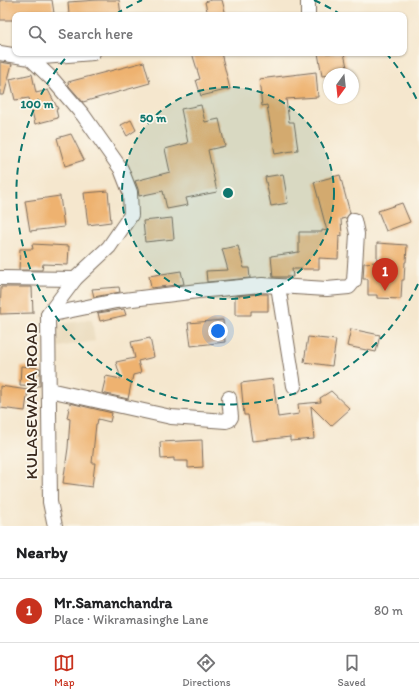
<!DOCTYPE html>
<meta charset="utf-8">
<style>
body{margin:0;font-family:Itim,sans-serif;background:#f6f6f6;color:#202124}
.compass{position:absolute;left:323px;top:68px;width:36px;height:36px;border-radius:50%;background:#fff;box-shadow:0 1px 3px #0004;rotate:195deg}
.you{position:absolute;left:218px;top:331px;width:14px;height:14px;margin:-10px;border:3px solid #fff;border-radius:50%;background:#1a73e8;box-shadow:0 0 0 6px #1a73e833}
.badge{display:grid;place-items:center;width:26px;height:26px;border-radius:50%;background:#c8321e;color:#fff;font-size:13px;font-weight:700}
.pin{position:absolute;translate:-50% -33px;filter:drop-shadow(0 1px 2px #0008)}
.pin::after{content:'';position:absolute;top:21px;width:14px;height:12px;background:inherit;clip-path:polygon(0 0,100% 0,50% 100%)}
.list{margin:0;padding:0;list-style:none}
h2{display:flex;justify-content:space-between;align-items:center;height:52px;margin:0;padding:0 16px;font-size:17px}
h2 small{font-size:13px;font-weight:400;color:#757577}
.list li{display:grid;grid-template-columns:26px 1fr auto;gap:12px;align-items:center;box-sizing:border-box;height:64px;padding:0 16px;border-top:1px solid #e0e0e0}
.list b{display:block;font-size:15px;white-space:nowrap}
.list p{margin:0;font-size:13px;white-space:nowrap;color:#757577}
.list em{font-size:13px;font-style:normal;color:#757577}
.icon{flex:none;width:22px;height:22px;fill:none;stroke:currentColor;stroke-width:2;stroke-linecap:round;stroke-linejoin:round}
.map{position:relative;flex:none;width:419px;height:526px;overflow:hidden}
.search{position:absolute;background:#fff;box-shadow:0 1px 3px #0004;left:12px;right:12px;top:12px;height:44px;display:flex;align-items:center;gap:10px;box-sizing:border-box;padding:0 14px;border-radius:8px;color:#757577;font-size:15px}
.sheet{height:116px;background:#fff}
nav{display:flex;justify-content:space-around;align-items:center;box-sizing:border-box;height:56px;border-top:1px solid #e0e0e0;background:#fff;font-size:11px;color:#757577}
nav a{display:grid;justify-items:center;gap:2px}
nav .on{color:#c8321e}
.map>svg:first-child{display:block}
</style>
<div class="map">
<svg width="419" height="526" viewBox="0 0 419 526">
<rect width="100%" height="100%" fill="#fbf7ec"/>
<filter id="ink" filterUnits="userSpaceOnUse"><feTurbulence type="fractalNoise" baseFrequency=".025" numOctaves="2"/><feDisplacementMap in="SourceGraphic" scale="8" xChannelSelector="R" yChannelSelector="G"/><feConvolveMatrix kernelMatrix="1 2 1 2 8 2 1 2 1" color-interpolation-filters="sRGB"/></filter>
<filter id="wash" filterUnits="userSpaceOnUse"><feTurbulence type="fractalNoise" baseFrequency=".012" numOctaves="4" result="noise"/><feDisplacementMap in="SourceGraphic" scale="16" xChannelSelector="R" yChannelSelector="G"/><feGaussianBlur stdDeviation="0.9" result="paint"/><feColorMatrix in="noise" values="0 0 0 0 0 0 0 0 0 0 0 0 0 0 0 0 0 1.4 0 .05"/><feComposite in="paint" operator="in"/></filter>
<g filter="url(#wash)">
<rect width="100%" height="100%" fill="#f5e7ce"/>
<!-- built -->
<polygon fill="#e9d9ba" points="92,319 95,341 58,347 55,325"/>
<g id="blocks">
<!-- building -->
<g fill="#eeb270">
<polygon points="0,0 52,0 54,13 36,15 15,15 15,20 0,20"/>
<polygon points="98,0 119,0 121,15 69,15 68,2"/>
<polygon points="211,0 222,0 226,15 208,15 205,2"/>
<polygon points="192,53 221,53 230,89 201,96 196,80 200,79"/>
<polygon points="318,53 344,53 348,72 322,76"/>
<polygon points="0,62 12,64 4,95 0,95"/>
<polygon points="144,62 150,83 83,102 69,86 68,82"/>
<polygon points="316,72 318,97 286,99 289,122 294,122 298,150 275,154 267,105 262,106 259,79"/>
<polygon points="32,74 36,93 48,90 58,109 56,109 58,118 35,124 29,98 15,100 10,79"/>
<polygon points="201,105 205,122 219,119 225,146 208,150 217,192 186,198 188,205 167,209 163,191 139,196 138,189 135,181 170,172 165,149 188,143 181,109"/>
<polygon points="131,120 136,130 127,136 121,125"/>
<polygon points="71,134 84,160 65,166 57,138"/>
<polygon points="283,174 288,203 271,206 265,177"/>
<polygon points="340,175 350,213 346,218 341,219 342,236 339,235 338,259 319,258 319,269 292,269 293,277 273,277 271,256 299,252 299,232 322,232 322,230 327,231 314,182"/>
<polygon points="108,191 111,222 88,225 84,193"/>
<polygon points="60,196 64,227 30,231 25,201"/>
<polygon points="402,203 410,222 386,231 378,211"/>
<polygon points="172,218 174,239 145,242 143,221"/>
<polygon points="377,243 407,245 406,262 405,262 404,280 402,280 401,299 377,298 377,295 368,295 368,279 363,279 364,263 377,262"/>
<polygon points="32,244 69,246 68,265 43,264 42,270 19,270 20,249 33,249"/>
<polygon points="238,246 244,268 249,268 250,278 207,282 206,271 228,270 222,249"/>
<polygon points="181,271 184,284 151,288 149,276"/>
<polygon points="1,287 32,287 33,313 0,314"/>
<polygon points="119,287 120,292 94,297 92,289"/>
<polygon points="262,294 268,294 268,311 251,311 251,315 235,315 235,296"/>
<polygon points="124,309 126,315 100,321 98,313"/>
<polygon points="223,320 225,342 191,346 188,323"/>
<polygon points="351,329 380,335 376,352 347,346"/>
<polygon points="308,337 336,340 332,366 304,362"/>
<polygon points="150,338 154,357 138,361 141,373 133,375 128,399 102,393 106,376 121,379 116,362 135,358 131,342"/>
<polygon points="21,366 40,368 40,386 20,385"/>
<polygon points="273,379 278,417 299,414 298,404 321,402 320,398 331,391 350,409 331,426 311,406 314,439 290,441 290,437 252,441 248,415 244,415 241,383"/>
<polygon points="0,386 28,390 25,411 0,408"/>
<polygon points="70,403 112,413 110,422 98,419 97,424 96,424 92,463 95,463 92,487 63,483 68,448 70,419 67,418"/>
<polygon points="202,440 203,467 188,468 188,461 174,461 174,458 161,459 160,442"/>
</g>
</g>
</g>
<g filter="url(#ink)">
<use href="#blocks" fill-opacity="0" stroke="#7c6c5c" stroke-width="1"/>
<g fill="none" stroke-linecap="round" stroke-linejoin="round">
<!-- street casing -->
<g stroke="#7c6c5c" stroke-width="16">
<g id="street">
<polyline points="308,0 308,15"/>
<polyline points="0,53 30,58 53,80 83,115 121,169 130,192 131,215 109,247 75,279 48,315 50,502 55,526"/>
<polyline points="30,58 93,53"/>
<polyline points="0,278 75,279"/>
<polyline points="278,286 294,386"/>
<polyline points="48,315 116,301 198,291 262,285 327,289 349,287 354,281 357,234 354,220"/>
<polyline points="49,390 171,417 226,421 229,420 231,417 229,398"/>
</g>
</g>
<!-- street -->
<use href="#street" stroke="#fff" stroke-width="14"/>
</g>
</g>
<!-- distance rings -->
<circle cx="228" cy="193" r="106" fill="#0f766e" fill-opacity=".12"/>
<g fill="none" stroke="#0f766e" stroke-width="2" stroke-dasharray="7 5">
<circle cx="228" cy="193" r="106"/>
<path d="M418 284A211 211 0 1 1 70 53M116 14A211 211 0 0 1 142 0M314 0A211 211 0 0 1 340 14M386 53A211 211 0 0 1 418 102"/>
</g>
<g text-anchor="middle" stroke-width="3.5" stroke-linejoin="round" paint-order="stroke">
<!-- street labels -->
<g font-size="17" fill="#3b2a1e" stroke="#fbf7ec">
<text transform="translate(31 401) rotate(-90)" y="6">KULASEWANA ROAD</text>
</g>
</g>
<circle cx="228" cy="193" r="6" fill="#0f766e" stroke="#fbf7ec" stroke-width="2"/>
<g font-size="12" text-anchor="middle" font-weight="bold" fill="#0f766e" stroke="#fbf7ec" stroke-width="3.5" stroke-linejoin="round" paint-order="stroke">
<text x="37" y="108">100 m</text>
<text x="153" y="122">50 m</text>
</g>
</svg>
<svg class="compass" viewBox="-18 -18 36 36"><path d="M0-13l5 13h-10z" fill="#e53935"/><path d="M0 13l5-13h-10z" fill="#757577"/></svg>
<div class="you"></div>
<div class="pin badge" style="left:385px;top:291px">1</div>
<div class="search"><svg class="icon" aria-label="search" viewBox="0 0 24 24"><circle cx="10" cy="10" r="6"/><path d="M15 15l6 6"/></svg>Search here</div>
</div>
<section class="sheet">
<h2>Nearby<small></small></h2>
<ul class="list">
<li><span class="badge">1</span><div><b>Mr.Samanchandra</b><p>Place · Wikramasinghe Lane</p></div><em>80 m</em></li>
</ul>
</section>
<nav>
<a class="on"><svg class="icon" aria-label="map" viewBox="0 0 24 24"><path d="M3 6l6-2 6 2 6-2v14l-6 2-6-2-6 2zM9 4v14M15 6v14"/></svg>Map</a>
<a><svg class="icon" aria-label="directions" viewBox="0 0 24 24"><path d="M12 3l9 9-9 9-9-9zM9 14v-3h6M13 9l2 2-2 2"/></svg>Directions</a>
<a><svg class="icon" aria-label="saved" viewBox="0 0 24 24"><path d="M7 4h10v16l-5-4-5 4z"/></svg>Saved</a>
</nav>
